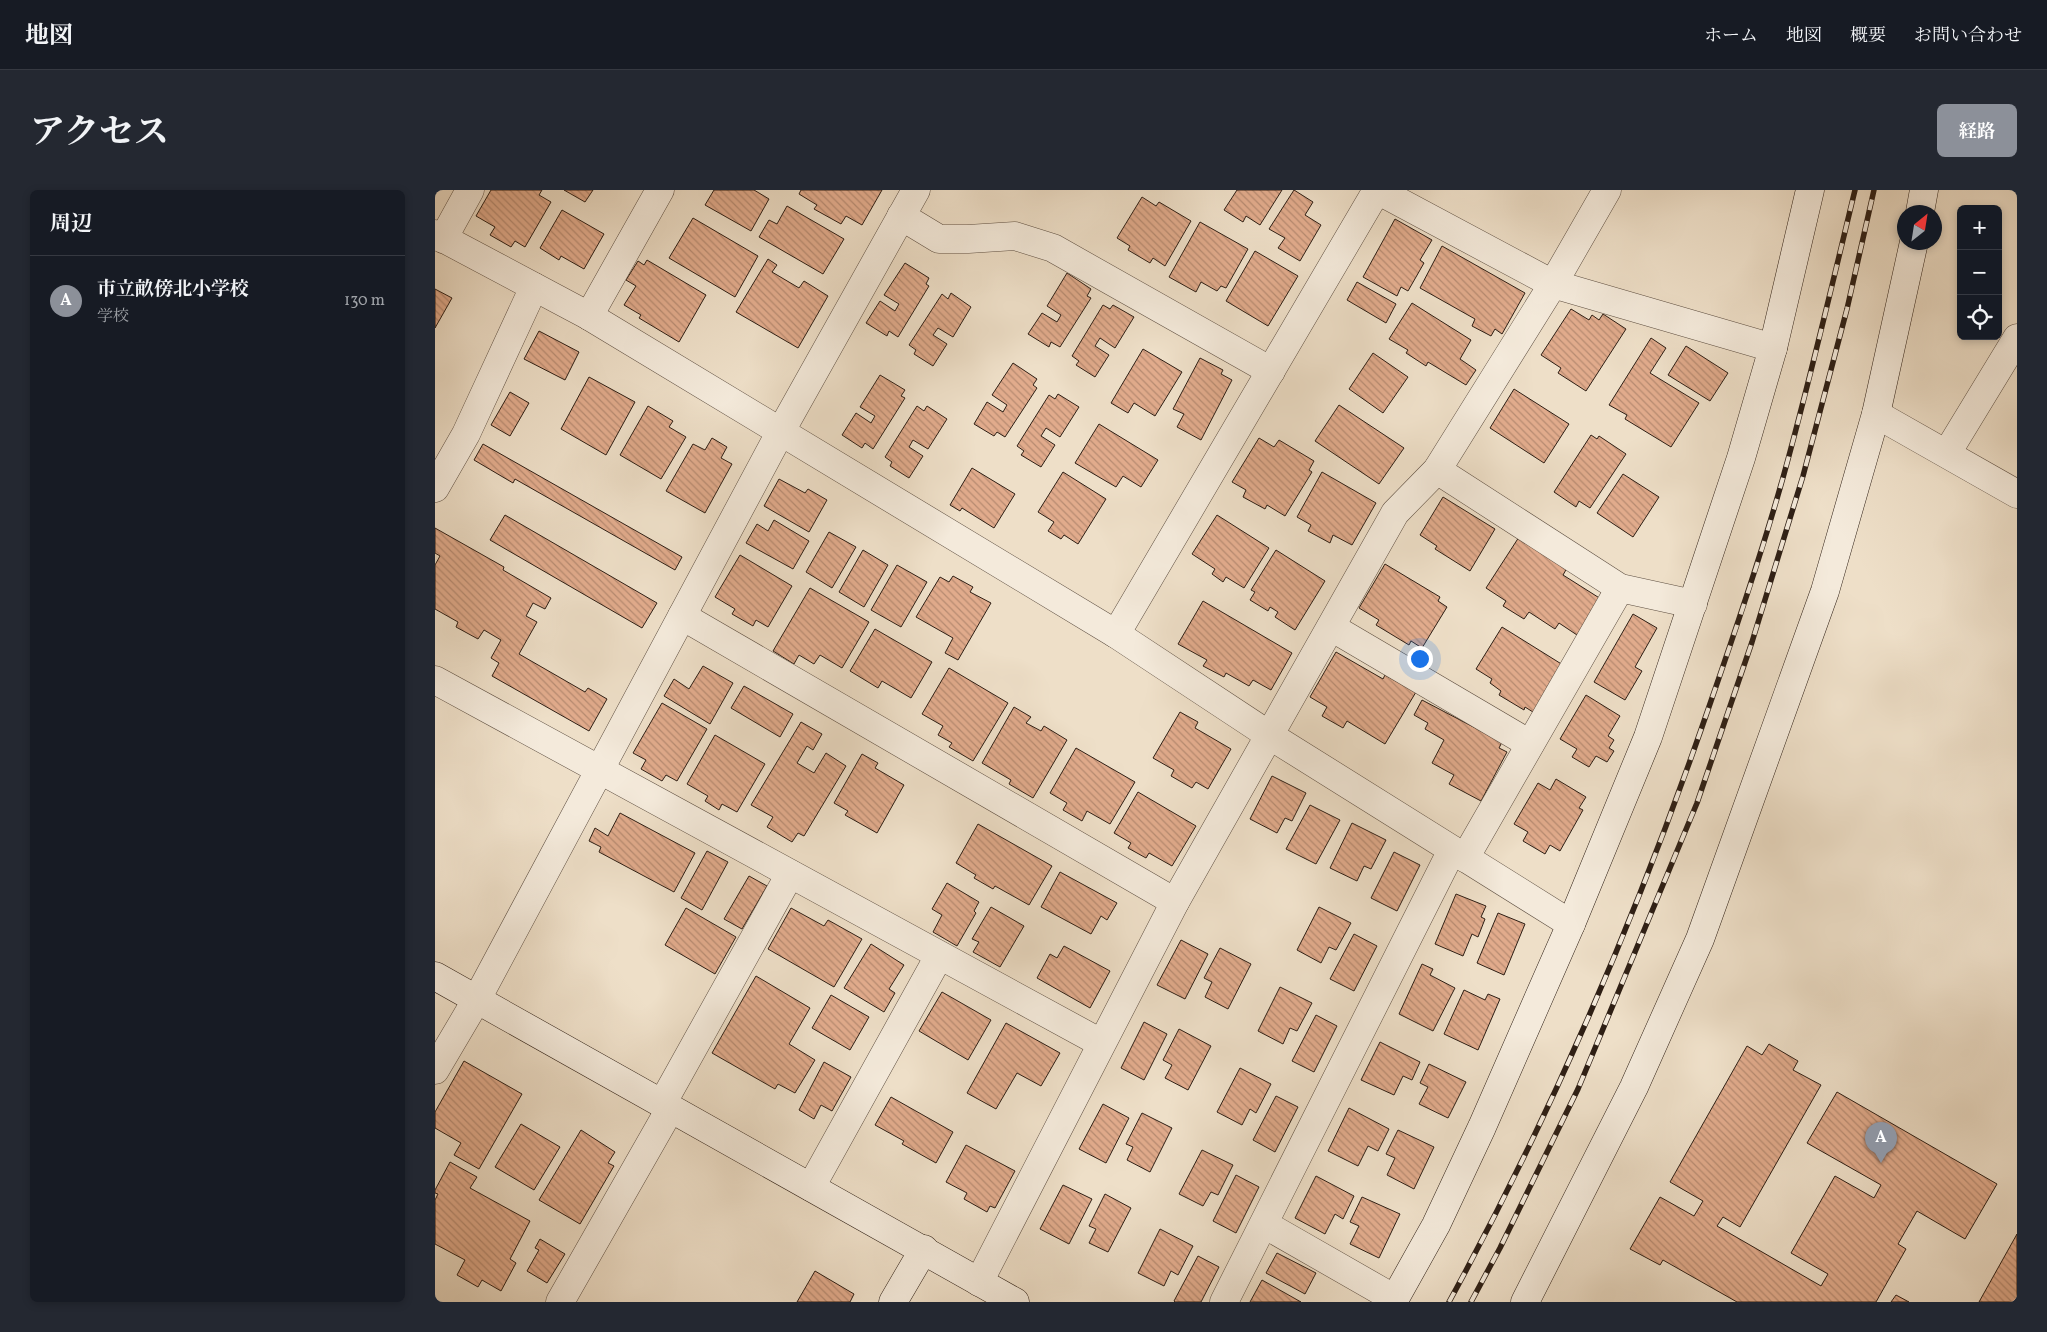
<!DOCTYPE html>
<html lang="ja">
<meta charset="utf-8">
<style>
body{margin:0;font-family:Vollkorn,"Noto Serif JP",serif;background:#242831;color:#f1f3f6}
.controls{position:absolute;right:15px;top:15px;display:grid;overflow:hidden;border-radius:8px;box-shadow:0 2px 8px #0003}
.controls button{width:45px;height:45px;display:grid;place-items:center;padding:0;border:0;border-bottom:1px solid #363941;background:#171b24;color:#f1f3f6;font:25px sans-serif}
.compass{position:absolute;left:1462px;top:15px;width:45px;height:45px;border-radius:50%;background:#171b24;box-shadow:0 2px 8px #0003;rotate:30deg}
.you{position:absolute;left:984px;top:468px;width:18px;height:18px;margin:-12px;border:4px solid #fff;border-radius:50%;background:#1a73e8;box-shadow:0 0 0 8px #1a73e833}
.badge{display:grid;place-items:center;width:32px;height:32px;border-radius:50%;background:#8c9099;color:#fff;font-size:16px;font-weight:700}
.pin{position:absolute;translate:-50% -41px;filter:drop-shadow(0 1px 2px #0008)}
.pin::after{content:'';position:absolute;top:26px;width:18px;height:15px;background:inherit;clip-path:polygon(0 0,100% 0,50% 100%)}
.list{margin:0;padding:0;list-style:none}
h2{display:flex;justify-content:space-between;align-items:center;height:65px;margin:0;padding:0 20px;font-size:21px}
h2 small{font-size:16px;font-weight:400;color:#9ea1a6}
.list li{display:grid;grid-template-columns:32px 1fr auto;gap:15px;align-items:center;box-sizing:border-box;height:90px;padding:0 20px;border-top:1px solid #363941}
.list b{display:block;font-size:19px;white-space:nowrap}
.list p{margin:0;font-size:16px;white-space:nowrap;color:#9ea1a6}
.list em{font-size:16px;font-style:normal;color:#9ea1a6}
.icon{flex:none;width:28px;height:28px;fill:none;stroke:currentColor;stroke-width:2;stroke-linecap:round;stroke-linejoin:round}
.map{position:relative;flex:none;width:1582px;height:1112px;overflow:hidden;border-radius:8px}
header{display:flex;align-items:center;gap:30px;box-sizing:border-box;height:70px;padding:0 25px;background:#171b24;border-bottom:1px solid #363941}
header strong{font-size:24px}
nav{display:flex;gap:28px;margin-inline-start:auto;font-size:18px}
.intro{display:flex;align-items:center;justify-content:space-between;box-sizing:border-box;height:120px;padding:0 30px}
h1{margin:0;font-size:35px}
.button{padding:12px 22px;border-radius:8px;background:#8c9099;color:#fff;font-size:18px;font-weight:700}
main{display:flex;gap:30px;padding:0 30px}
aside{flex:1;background:#171b24;border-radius:8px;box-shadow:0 2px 8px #0003}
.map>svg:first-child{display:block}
</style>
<header>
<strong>地図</strong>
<nav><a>ホーム</a><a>地図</a><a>概要</a><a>お問い合わせ</a></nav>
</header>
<div class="intro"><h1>アクセス</h1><a class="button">経路</a></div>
<main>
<aside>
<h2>周辺<small></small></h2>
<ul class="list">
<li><span class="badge">A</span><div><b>市立畝傍北小学校</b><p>学校</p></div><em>130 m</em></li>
</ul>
</aside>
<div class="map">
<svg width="1582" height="1112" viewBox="0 0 1582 1112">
<defs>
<pattern id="building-back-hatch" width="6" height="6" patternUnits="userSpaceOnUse" patternTransform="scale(1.25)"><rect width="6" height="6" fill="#e1ab8c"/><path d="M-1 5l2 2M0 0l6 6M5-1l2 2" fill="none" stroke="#b78b71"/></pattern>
</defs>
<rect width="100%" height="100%" fill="#eedfc8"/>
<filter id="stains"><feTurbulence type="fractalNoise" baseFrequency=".004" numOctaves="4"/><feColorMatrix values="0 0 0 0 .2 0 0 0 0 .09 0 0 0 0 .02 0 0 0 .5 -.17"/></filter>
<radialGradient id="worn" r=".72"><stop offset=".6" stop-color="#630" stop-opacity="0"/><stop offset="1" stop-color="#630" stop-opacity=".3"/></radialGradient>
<!-- building -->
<g fill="url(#building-back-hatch)" stroke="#2e1f15">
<polygon points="56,0 107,0 104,5 116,12 90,57 80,51 76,57 55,45 60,37 41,26"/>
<polygon points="129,0 158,0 150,12"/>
<polygon points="279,0 319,0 334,9 316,41 270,15"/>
<polygon points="366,0 447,0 427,35 411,26 406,34 379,19 382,15 364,4"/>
<polygon points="802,0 847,0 825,35 811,26 808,32 789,20"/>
<polygon points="859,0 878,12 870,25 886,35 865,71 843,58 850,48 834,39"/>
<polygon points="707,7 721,16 724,12 756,31 730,76 718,68 715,73 693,60 695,56 682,48"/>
<polygon points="352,16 409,49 388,84 324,47 334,30 342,34"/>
<polygon points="127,20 169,44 149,79 126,66 124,70 105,58"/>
<polygon points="258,28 323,66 300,107 234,68"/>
<polygon points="960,29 997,50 985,70 989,73 973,101 966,97 962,106 928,87"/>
<polygon points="765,32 813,59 791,98 786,96 782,101 766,92 761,102 734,87"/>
<polygon points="1007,56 1090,103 1067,144 1060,139 1056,146 1037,136 1040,129 985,98"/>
<polygon points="820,61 863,86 833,136 791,111"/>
<polygon points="333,69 342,75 337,82 364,98 369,91 393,106 363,158 301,122"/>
<polygon points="212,70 271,105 244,152 204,128 206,125 189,115 201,96 191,90 203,71 209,75"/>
<polygon points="470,73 494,88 491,94 494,96 463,147 454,141 452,146 431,133 445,111 460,121 464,114 449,105"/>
<polygon points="632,83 656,99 652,106 656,108 625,157 616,152 614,157 593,144 607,123 622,132 626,125 612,116"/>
<polygon points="922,92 961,114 951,133 912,110"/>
<polygon points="0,99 17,108 0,138"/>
<polygon points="516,103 536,117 518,147 503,138 498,145 512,154 498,176 479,164 481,160 474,155 507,104 513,109"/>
<polygon points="977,113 1036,150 1025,169 1041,180 1031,195 993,172 991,176 971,163 973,160 954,149"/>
<polygon points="668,115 675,119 678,115 699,127 680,158 665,148 660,156 674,165 660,187 641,175 644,171 637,166"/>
<polygon points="1136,119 1154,130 1157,125 1164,130 1168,124 1191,139 1151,201 1123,183 1126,178 1106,165"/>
<polygon points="104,141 144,162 130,190 89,169"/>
<polygon points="1216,148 1231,158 1215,183 1264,213 1236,257 1190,229 1192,225 1174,215"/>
<polygon points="1251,156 1293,183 1275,211 1233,185"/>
<polygon points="708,159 747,182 720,226 699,213 693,223 676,213"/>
<polygon points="938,163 973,187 948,223 914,199"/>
<polygon points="765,168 788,180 786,184 797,190 766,250 742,237 749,224 738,219"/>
<polygon points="578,173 602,189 598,195 602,198 570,247 562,242 559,246 539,234 552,212 568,222 572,215 557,205"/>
<polygon points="445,185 470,200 466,206 470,208 438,259 430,253 427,258 407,245 421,223 436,233 440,226 425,217"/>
<polygon points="154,187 200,212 171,265 126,239"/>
<polygon points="1079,199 1134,234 1109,273 1055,238"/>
<polygon points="75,202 94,213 75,246 56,235"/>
<polygon points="623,204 644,217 625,247 611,238 606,246 620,255 606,277 586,265 589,261 582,256 614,205 620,209"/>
<polygon points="904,215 969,258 944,294 880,251"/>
<polygon points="213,216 238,231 234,237 251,247 226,289 185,265"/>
<polygon points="482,216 489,221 492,216 512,229 493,259 478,250 474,257 488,266 474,288 455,276 457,272 450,267"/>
<polygon points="664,234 723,270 706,297 688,286 681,297 640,273"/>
<polygon points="1156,245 1162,249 1164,246 1191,264 1155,318 1144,311 1141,317 1119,302"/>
<polygon points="277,248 292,257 286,268 297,274 270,323 231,301 258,254 270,260"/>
<polygon points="824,248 839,257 844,250 879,271 874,280 877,282 850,326 832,315 830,319 808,307 811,300 797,292"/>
<polygon points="48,254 247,367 240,380 80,289 78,293 39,270"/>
<polygon points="537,278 580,304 559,338 527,318 525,321 515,315"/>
<polygon points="628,282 671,309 643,354 629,345 626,349 613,341 619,332 603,322"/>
<polygon points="887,282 941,313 917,355 898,345 895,353 873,341 876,335 862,327"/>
<polygon points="1188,284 1224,307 1198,347 1162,323"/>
<polygon points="344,289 370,303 373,299 392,310 374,342 329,316"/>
<polygon points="1008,307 1060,339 1035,381 1000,359 1002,356 985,345"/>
<polygon points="70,325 222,413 207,438 55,350"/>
<polygon points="782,325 834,358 809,398 791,387 788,392 777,384 780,379 757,364"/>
<polygon points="339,330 374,351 358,379 311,353 322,334 333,341"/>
<polygon points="0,338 69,377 68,380 116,408 110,419 98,413 91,426 102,432 84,464 150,502 153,498 172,509 154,541 57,486 64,473 56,468 66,450 49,440 43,449 21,437 23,432 0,419 0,375 5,366 0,363"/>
<polygon points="394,342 421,357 397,398 371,382"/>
<polygon points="1084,347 1132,378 1128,385 1166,409 1142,445 1124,433 1120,439 1094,422 1089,429 1068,416 1071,411 1051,398"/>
<polygon points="428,360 453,375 429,417 404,402"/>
<polygon points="841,360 890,391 860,440 840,427 843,422 835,417 833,421 815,410 820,402 816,400"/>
<polygon points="305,365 357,396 333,437 321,430 318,436 297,424 300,419 280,407"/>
<polygon points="950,374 1005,407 1003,411 1012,417 987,458 976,451 974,455 941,435 944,430 924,418"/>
<polygon points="462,375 492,392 466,437 436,420"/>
<polygon points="518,386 538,397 535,402 556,413 523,470 510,463 518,448 481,427 505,387 514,392"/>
<polygon points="375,398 434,432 407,478 385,465 379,474 364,465 359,474 338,461"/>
<polygon points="768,411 857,463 836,500 818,490 814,496 791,483 789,487 768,476 772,470 743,454"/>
<polygon points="1198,424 1222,438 1200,477 1207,481 1190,510 1159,492"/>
<polygon points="1067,437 1128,475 1098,522 1090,517 1089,520 1064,505 1066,501 1055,493 1057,489 1041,479"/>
<polygon points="440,439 497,472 476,508 447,491 443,498 415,481"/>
<polygon points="901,462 948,489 950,485 981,502 950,554 912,531 908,538 887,526 892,517 875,507"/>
<polygon points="268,476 298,493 275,534 229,506 239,489 254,499"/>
<polygon points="514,478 573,513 538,571 514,557 517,553 503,545 508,536 487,524"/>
<polygon points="309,496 358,524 345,547 296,518"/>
<polygon points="1151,505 1185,526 1173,546 1179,550 1174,558 1179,561 1172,572 1161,566 1154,577 1137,567 1142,559 1125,549"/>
<polygon points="987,510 1067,552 1064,558 1072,562 1046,611 1014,594 1019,585 997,573 1009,550 990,539 993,533 979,525"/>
<polygon points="227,513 272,539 242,591 231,585 227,591 206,579 211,570 198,563"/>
<polygon points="579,517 596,527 591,533 606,541 609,536 632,550 598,608 574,594 576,590 547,573"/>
<polygon points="745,522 763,532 760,538 796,559 773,599 761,592 757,598 736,586 739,580 718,568"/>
<polygon points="366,532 387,544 378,560 372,556 362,573 379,583 391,563 411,576 369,646 363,643 357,652 332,637 338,627 316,615"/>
<polygon points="280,545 330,574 302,622 287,614 284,620 270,611 273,606 252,594"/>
<polygon points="641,558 700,592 675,634 652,621 647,631 628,620 632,613 615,603"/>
<polygon points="427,564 443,573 440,578 469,595 442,643 410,625 413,621 399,613"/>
<polygon points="837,586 871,603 857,631 850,628 842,643 815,629"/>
<polygon points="1121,589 1151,607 1144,618 1148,620 1125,661 1115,655 1110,664 1088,651 1093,642 1079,634 1103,593 1115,600"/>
<polygon points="703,602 761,636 737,676 714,663 711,668 693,658 696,653 679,643"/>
<polygon points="875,615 905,630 881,674 851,659"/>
<polygon points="185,623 260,663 239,702 164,662 166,657 154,651 160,638 173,646"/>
<polygon points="917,633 951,650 936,679 929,676 922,691 895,678"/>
<polygon points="543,634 617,676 594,715 560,696 558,699 539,688 541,685 521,673"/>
<polygon points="272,661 293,672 267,720 246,708"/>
<polygon points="959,662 985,675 962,721 936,708"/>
<polygon points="625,682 682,713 672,730 666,726 656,744 606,717"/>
<polygon points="314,686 332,696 307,739 289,729"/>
<polygon points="512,693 544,712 539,721 541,723 522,756 498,742 507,725 497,719"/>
<polygon points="1021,704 1051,716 1046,727 1050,729 1043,747 1037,744 1028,766 1000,754"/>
<polygon points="556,717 589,736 565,777 538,762 544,752 537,749"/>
<polygon points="884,717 916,733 901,760 894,757 886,773 862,760"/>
<polygon points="251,718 301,747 280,784 230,755"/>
<polygon points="356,718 389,736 393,730 427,749 399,797 333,759"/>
<polygon points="1063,723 1090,734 1069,785 1042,773"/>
<polygon points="919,744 942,756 919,801 895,789"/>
<polygon points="746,750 773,764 750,809 722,795"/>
<polygon points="436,754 469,775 454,799 460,803 449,822 409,798"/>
<polygon points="629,756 675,781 655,818 602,788 615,764 622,768"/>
<polygon points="785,758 816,774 793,819 770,807 777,792 769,788"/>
<polygon points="987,774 998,779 995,785 1020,798 998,841 964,824"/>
<polygon points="321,786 375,818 354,854 380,870 360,903 343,894 340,899 277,863"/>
<polygon points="845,797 877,813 862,841 855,838 848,854 823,841"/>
<polygon points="1029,800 1050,810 1053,804 1065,809 1043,860 1009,844"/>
<polygon points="507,802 556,830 533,870 484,841"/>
<polygon points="396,805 434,827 415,860 377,838"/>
<polygon points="881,825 902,836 879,882 857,871"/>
<polygon points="709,832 732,844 709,890 686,878"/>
<polygon points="571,833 625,863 606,896 582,883 561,919 532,903"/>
<polygon points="744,839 776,856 753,900 730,888 737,875 728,870"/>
<polygon points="945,852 985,872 977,890 968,886 959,905 926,890"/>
<polygon points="1334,854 1363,871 1358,880 1386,895 1305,1037 1288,1027 1282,1036 1386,1096 1393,1084 1356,1063 1400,986 1439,1008 1446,995 1372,953 1402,902 1562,994 1530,1049 1482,1021 1463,1054 1471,1059 1441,1112 1302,1112 1228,1070 1225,1075 1195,1059 1225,1007 1259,1026 1268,1011 1235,992 1312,856 1327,865"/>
<polygon points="29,871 87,904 44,979 19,965 26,953 0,938 0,922"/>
<polygon points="389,872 416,887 397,921 386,915 379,929 364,920"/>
<polygon points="994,874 1031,892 1013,928 984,914 993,897 985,893"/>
<polygon points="805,878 836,894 821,923 815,919 807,935 782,922"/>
<polygon points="841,906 863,917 840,962 818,950"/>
<polygon points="456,907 518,942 501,973 467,954 469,951 440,935"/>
<polygon points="668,914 694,928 671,973 644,959"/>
<polygon points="914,918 954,939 943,961 933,956 923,976 893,961"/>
<polygon points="707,923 737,938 715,982 692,970 698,957 691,954"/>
<polygon points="86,934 125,957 99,1000 60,977"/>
<polygon points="146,940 180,962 173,973 179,976 145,1034 104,1010"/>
<polygon points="963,940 999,957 979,999 952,985 960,968 951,964"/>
<polygon points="531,955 580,981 560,1018 555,1016 552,1022 529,1009 532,1003 511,992"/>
<polygon points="767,960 798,975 783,1005 776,1002 768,1016 744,1004"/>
<polygon points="15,972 42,987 35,998 95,1031 75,1069 81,1073 66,1101 47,1090 43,1097 22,1085 30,1070 0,1054 0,1010 3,1004 0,1003 0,1000"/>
<polygon points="801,985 824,997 801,1043 778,1031"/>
<polygon points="881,986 919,1006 908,1029 900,1024 890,1044 860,1028"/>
<polygon points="628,995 657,1009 634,1054 605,1039"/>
<polygon points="670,1004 696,1018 673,1062 654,1053 661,1039 654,1036"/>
<polygon points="927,1007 965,1024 944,1068 915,1054 924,1036 915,1032"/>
<polygon points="725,1039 758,1056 743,1085 736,1081 729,1096 703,1083"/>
<polygon points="1582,1044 1582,1112 1544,1112"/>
<polygon points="105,1049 130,1064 112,1093 92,1081 104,1060 100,1058"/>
<polygon points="842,1063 881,1083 870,1104 831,1083"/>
<polygon points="763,1066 784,1077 766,1112 740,1112 739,1111"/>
<polygon points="380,1081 419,1104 415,1112 362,1112"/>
<polygon points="827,1090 866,1112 815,1112"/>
<polygon points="1461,1105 1474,1112 1456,1112"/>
</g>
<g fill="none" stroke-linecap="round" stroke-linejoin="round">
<!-- street casing -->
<g stroke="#5e4f42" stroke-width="29">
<g id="street">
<polyline points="466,26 504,49 533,49 580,46 618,58 836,181"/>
<polyline points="0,44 154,126 681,444 834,545 1136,734"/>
<polyline points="8,49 35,0"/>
<polyline points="154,126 225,0"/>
<polyline points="1441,224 1582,304"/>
<polyline points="1512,263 1582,148"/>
<polyline points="1002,280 1185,398 1258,414"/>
<polyline points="0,298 31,244 99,97"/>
<polyline points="247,426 740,712"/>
<polyline points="896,437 1095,554"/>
<polyline points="681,444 942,0 1118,94 1338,158"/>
<polyline points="0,490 666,853"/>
<polyline points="1030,668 1185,398"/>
<polyline points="0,880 42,809 346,241 481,0"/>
<polyline points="227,914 355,684"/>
<polyline points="376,997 504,766"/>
<polyline points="829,1034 960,1109"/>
<polyline points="544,1092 740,712 960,323 1002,280 1118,94 1172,0"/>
<polyline points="125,1112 235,919"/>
<polyline points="789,1112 1017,660"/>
</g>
</g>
<!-- secondary casing -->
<g stroke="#2e1f15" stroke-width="29">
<g id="secondary">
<polyline points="1485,22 1489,0"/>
<polyline points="0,786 580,1112"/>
<polyline points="458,1112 489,1059"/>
<polyline points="958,1112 1001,1035 1047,937 1136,734 1213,547 1306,268 1338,158 1375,0"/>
<polyline points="1090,1112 1199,897 1265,749 1390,401 1441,224 1479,52"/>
</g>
</g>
<!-- street -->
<use href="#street" stroke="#f4eadb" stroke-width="28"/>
<!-- secondary -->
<use href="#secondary" stroke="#f4eadb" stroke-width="28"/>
<!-- rail casing -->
<g stroke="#2e1f15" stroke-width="5.5">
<g id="rail">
<path d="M1014,1112C1119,920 1205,718 1276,511C1302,436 1328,360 1349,284C1375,190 1397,95 1420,0"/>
<polyline points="1036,1112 1065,1058 1143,899 1262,613 1317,452 1368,286 1412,119 1439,0"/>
</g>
</g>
<!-- rail -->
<use href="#rail" stroke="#f4eadb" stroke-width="4" stroke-dasharray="11" stroke-linecap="butt"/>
</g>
<rect width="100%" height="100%" filter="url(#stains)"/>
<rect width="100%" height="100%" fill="url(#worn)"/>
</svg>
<div class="controls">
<button>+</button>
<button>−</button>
<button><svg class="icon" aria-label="locate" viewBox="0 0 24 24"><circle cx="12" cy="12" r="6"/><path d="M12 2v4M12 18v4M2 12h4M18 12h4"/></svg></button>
</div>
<svg class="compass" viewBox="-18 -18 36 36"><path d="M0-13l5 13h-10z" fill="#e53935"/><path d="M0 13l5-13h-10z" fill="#9ea1a6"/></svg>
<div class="you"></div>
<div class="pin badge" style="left:1446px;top:973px">A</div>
</div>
</main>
